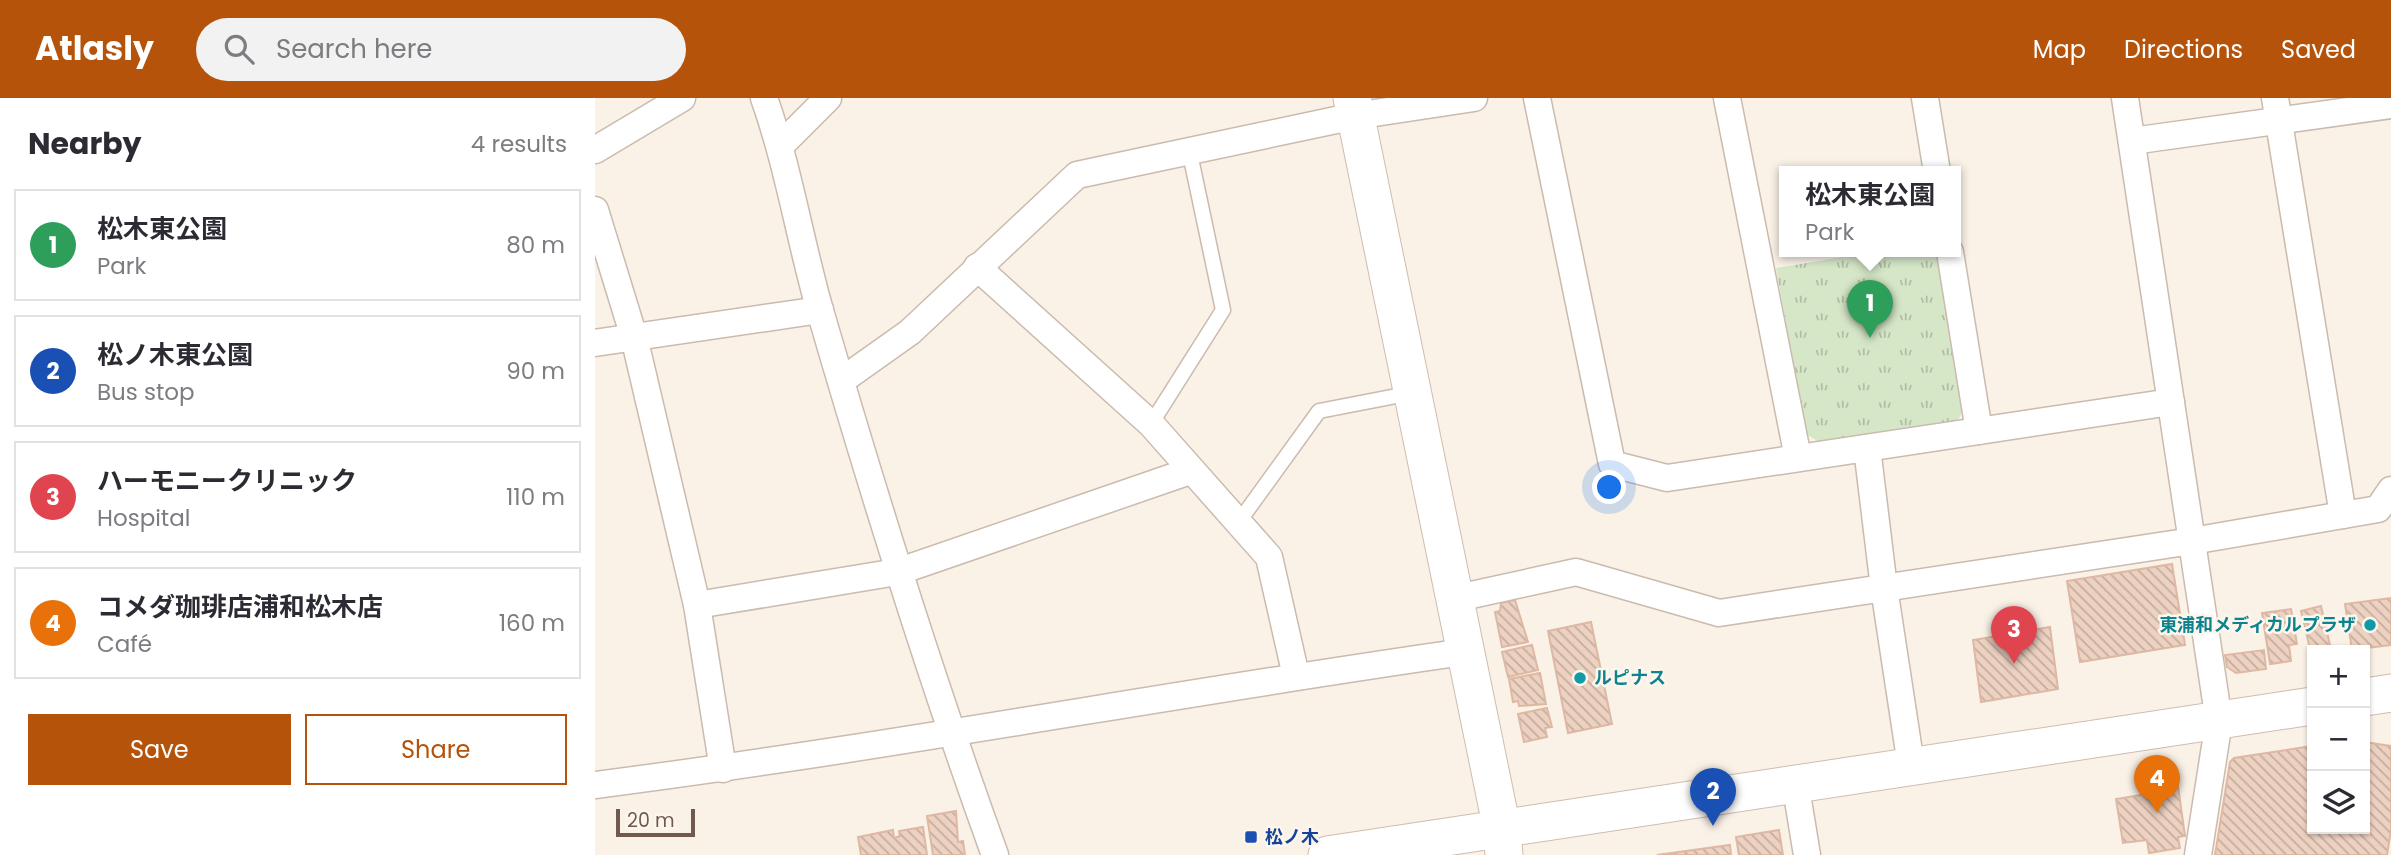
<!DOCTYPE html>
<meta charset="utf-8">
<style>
body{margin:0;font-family:Poppins,"Noto Sans JP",sans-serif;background:#f2f2f3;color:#2b2b33}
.controls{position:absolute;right:21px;bottom:21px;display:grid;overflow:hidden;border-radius:0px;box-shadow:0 2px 5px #0004}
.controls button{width:63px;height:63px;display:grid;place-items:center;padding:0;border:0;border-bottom:2px solid #e1e1e2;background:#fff;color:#2b2b33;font:35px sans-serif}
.scale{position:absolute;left:21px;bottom:18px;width:79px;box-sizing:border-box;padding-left:7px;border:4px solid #71594e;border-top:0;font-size:19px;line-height:24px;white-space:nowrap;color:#71594e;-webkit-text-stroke:5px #fdf6ed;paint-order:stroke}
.you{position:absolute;left:1015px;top:390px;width:24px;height:24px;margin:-18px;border:5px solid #fff;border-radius:50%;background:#1a73e8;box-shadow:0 0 0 10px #1a73e833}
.badge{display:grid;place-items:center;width:46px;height:46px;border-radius:50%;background:#b45309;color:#fff;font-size:23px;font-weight:700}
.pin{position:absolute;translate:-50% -58px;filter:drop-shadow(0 2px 4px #0008)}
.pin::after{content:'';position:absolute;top:37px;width:24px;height:21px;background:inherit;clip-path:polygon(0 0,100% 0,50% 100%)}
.popup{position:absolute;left:1184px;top:68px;width:182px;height:91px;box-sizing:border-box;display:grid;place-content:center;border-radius:0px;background:#fff;filter:drop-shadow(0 2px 5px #0005);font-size:23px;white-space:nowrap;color:#7c7c81}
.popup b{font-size:26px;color:#2b2b33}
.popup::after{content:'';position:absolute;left:50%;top:100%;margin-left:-14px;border:14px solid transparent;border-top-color:#fff}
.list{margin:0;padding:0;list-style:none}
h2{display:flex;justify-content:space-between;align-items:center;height:91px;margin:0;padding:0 28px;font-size:30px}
h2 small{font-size:23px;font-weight:400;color:#7c7c81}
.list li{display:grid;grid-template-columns:46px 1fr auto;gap:21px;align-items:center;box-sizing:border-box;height:112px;margin:0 14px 14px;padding:0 14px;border:2px solid #e1e1e2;border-radius:0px}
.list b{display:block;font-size:26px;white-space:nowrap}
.list p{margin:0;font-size:23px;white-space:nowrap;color:#7c7c81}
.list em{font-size:23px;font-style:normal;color:#7c7c81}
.actions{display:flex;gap:14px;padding:21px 28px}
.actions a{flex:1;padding:16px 0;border:2px solid #b45309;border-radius:0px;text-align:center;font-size:24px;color:#b45309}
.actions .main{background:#b45309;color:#fff}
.icon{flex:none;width:38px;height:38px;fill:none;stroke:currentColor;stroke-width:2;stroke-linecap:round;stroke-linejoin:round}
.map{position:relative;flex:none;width:1796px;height:757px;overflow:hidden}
header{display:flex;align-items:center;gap:42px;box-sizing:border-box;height:98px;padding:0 35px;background:#b45309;color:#fff}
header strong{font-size:33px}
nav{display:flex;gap:38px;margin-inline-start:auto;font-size:24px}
.search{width:490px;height:63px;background:#f2f2f3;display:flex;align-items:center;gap:18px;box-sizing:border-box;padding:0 24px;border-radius:38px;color:#7c7c81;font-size:26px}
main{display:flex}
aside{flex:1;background:#fff}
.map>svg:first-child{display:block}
</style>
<header>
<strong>Atlasly</strong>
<div class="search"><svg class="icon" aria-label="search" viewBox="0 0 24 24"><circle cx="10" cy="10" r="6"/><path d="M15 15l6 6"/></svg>Search here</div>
<nav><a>Map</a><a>Directions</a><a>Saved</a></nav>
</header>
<main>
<aside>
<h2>Nearby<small>4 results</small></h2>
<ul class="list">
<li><span class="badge" style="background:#2e9e5b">1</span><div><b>松木東公園</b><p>Park</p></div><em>80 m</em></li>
<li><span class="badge" style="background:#1a4fb4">2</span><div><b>松ノ木東公園</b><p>Bus stop</p></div><em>90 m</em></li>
<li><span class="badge" style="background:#e0444e">3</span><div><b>ハーモニークリニック</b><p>Hospital</p></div><em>110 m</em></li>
<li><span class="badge" style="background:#e8710a">4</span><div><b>コメダ珈琲店浦和松木店</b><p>Café</p></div><em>160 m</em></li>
</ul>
<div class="actions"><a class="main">Save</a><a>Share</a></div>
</aside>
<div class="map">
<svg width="1796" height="757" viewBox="0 0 1796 757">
<defs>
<pattern id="park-tufts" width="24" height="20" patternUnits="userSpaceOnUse" patternTransform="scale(1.75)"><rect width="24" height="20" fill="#d5e7c7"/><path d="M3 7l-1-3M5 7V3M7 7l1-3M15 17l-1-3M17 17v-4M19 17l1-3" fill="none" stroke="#b1bea4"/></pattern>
<pattern id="building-back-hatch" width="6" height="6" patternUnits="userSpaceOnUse" patternTransform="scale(1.75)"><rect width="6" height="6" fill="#edd1c1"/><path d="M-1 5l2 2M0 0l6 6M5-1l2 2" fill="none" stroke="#c4ad9f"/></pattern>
</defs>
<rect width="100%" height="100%" fill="#faf2e7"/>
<!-- park -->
<polygon fill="url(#park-tufts)" points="1278,154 1342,154 1368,311 1363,323 1224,344 1211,336 1181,170"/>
<!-- building -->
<g fill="url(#building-back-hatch)" stroke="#deb8a3" stroke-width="2">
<polygon points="1577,466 1590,547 1485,564 1472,483"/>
<polygon points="1796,500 1796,547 1757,552 1750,506"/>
<polygon points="920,502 933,544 907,549 900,514 905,513 906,505"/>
<polygon points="1726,508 1735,547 1715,551 1706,513"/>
<polygon points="1696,511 1702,546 1694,547 1696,563 1675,566 1667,515"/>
<polygon points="996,524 1017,626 973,635 953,533"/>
<polygon points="1455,529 1463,591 1386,604 1378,542"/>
<polygon points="937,547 943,572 913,579 907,554"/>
<polygon points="1669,552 1671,571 1641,575 1632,569 1630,557"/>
<polygon points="945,575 951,606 924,608 923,603 918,604 914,581"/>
<polygon points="952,610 957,629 950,630 952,639 929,644 923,616"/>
<polygon points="1770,644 1796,648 1796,732 1792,757 1620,757 1635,664 1639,660 1717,648 1717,731 1770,731"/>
<polygon points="1581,674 1590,738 1583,739 1585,750 1554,755 1552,742 1528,745 1521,701 1546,697 1543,680"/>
<polygon points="361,713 363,744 368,743 370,757 338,757 332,718"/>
<polygon points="328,729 332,757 266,757 263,739 298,732 299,740 305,738 304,733"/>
<polygon points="1184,732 1188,757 1144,757 1141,739"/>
<polygon points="1135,747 1136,757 1062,757"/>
</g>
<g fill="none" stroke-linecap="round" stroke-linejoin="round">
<!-- lane casing -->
<g stroke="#cbbaae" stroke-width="17">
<g id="lane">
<polyline points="556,326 628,212 594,51"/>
<polyline points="643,425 724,313 817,295"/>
</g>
</g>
<!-- street casing -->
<g stroke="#cbbaae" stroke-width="29">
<g id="street">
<path d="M169,0C194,70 205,144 226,216C279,398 335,578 400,757"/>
<polyline points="942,0 1017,366 1072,380 1576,304"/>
<polyline points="1132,0 1203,360"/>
<polyline points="1330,0 1342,74"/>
<polyline points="1530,0 1624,623 1603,757"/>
<polyline points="1680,0 1748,417"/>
<polyline points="1537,43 1796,7"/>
<polyline points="186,47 233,0"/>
<polyline points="0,52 87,0"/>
<polyline points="0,112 39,239 102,507 128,671"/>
<polyline points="1355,154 1384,333"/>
<polyline points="382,169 556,326 674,459 701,578"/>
<polyline points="0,245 225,212"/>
<polyline points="246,283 315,234 482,77 760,18 879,0"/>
<polyline points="1272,350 1289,490 1316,667"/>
<polyline points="858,501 981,474 1124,515 1597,443 1783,411 1796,392"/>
<polyline points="102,507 302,474 595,373"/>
<polyline points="1200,684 1212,757"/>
<path d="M0,687C291,650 579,595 869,554"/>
</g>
</g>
<!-- secondary casing -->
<g stroke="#cfbcaf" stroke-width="39">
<g id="secondary">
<polyline points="757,0 907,731 909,757"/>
<polyline points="1770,599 1796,595"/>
<polyline points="732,757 1717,608"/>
</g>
</g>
<!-- lane -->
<use href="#lane" stroke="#fff" stroke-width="14"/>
<!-- street -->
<use href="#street" stroke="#fff" stroke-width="26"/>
<!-- secondary -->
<use href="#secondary" stroke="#fff" stroke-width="37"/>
</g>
<!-- markers -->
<g fill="#0f9aa8" stroke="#fdf6ed" stroke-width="2.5">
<circle cx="1775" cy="527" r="7"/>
<circle cx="985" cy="580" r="7"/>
</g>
<rect fill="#1a4fb4" stroke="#fdf6ed" stroke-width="2.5" x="649" y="732" width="14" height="14" rx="3.5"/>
<g text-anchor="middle" stroke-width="5" stroke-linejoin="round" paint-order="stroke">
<!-- culture labels -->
<g font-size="18" font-weight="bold" fill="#0d838f" stroke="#fdf6ed" text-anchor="end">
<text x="1761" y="533">東浦和メディカルプラザ</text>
<text x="999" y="586" text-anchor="start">ルピナス</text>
</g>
<!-- transit labels -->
<g font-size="18" font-weight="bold" fill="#164399" stroke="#fdf6ed" text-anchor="start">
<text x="670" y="745">松ノ木</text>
</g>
</g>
</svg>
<div class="controls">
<button>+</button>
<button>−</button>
<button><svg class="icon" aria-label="layers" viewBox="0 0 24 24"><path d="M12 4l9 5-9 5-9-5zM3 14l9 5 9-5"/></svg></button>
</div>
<div class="scale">20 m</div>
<div class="you"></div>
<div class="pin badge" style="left:1275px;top:240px;background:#2e9e5b">1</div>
<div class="popup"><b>松木東公園</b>Park</div>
<div class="pin badge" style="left:1118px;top:728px;background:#1a4fb4">2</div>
<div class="pin badge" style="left:1419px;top:566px;background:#e0444e">3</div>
<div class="pin badge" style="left:1562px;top:715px;background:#e8710a">4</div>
</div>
</main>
